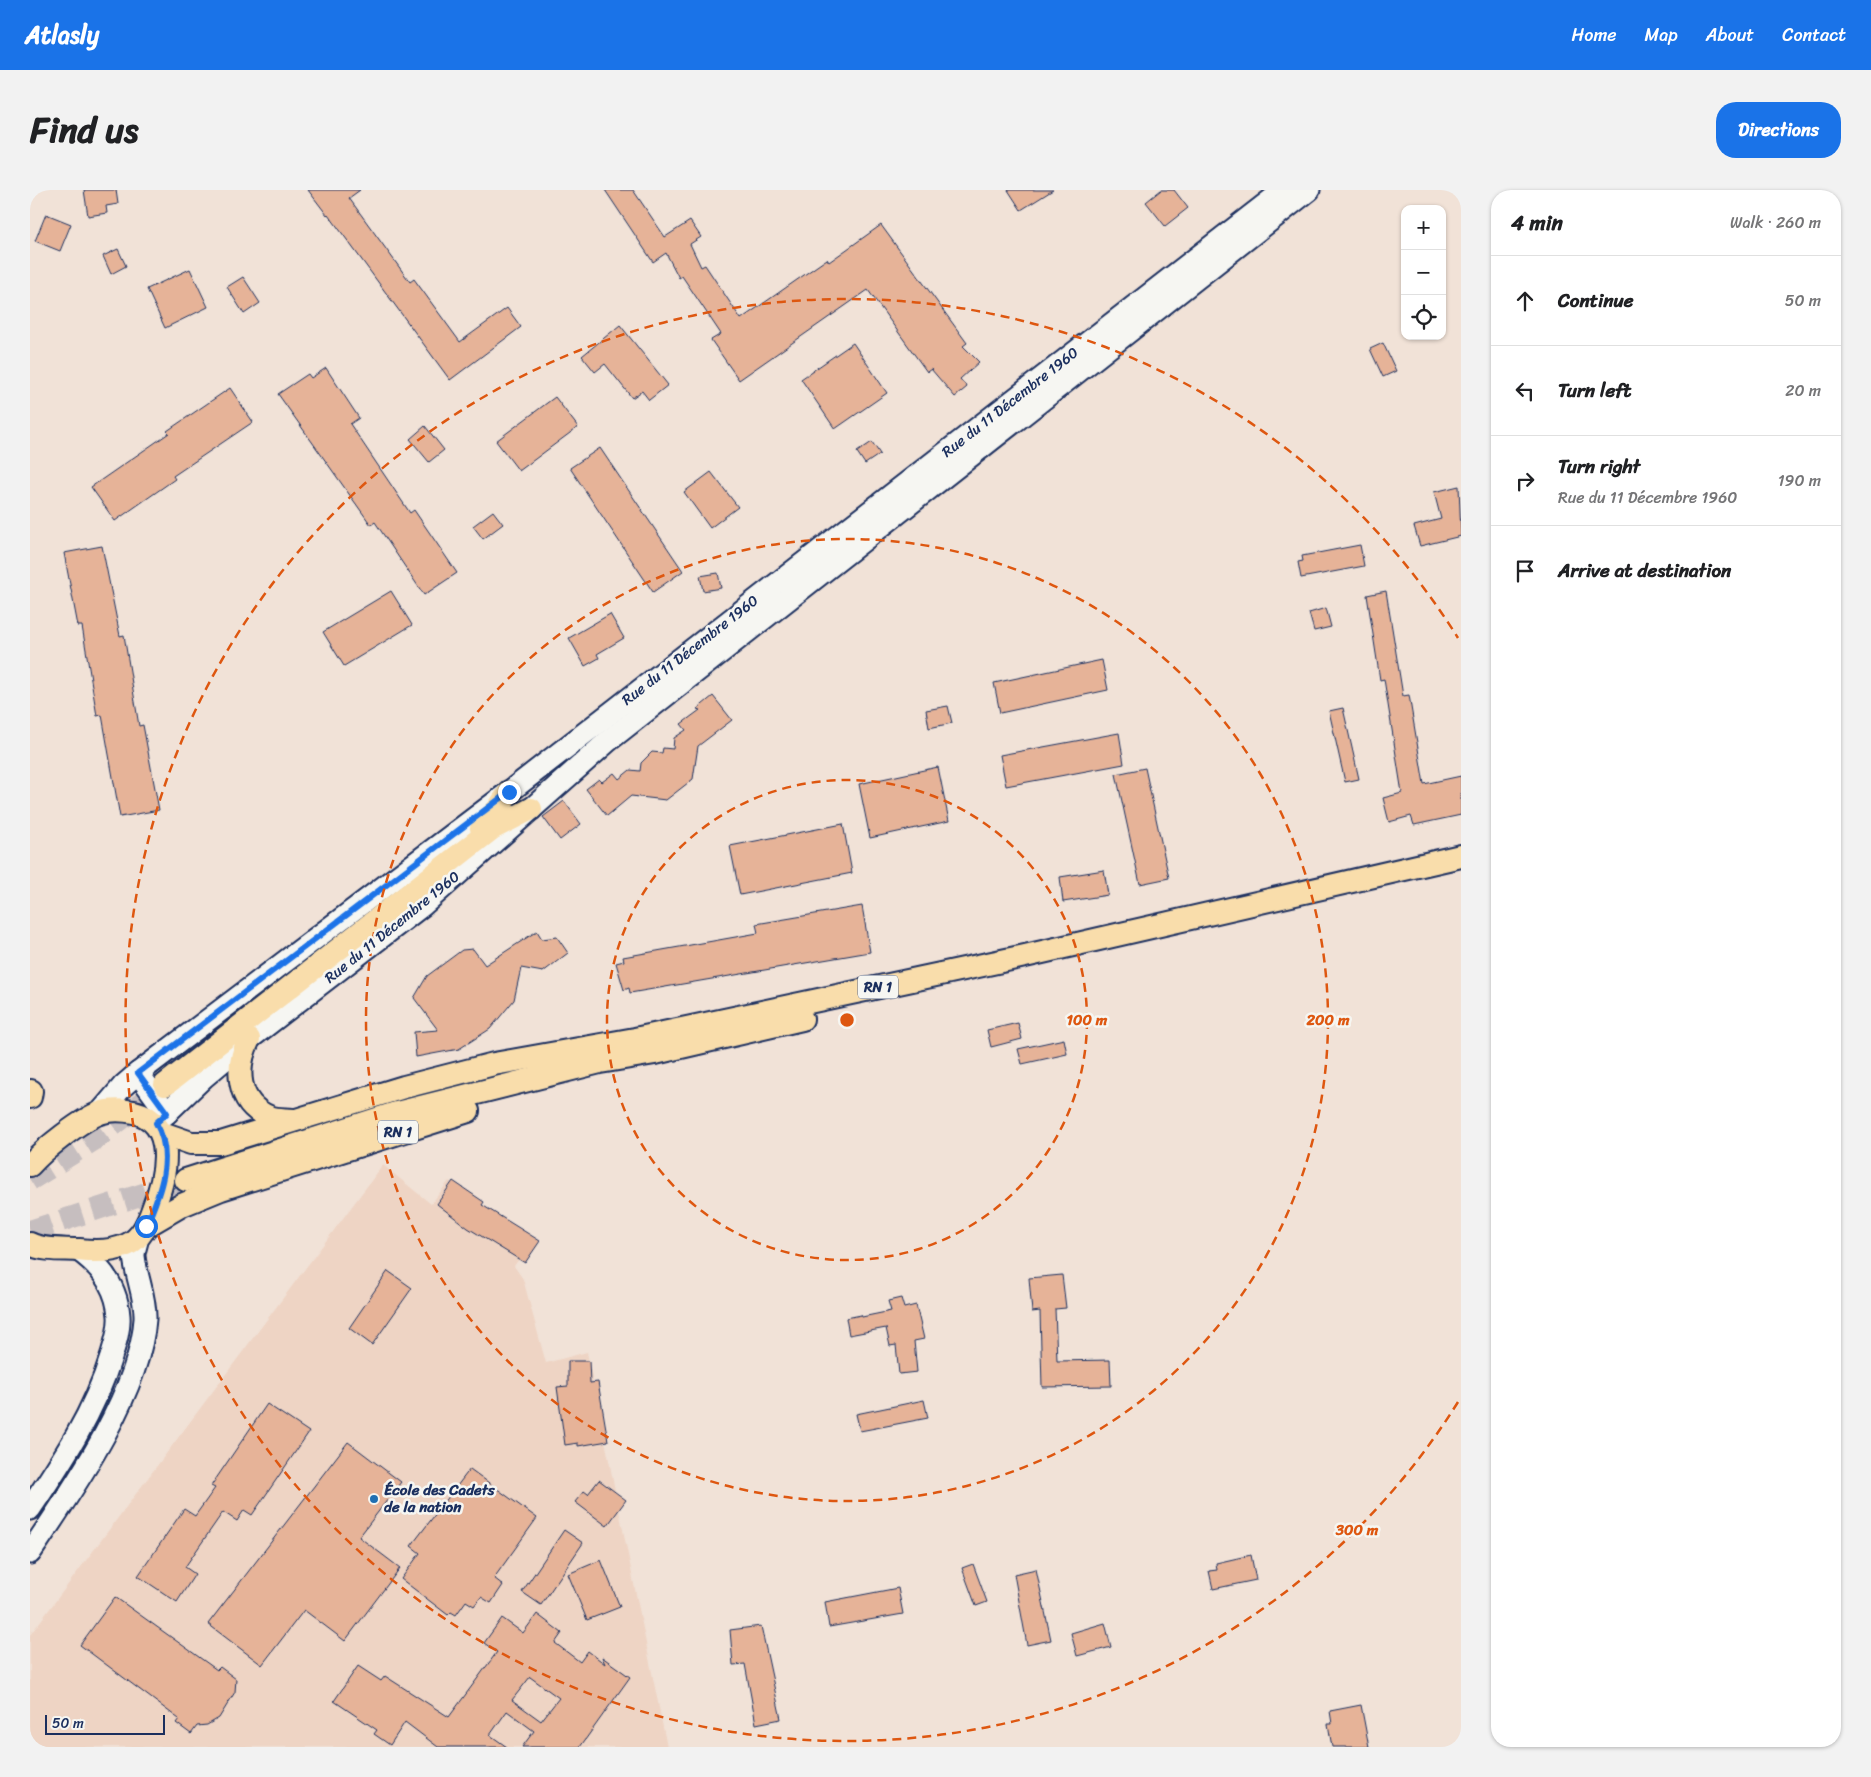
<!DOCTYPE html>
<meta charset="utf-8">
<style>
body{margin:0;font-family:Sriracha,sans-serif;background:#f2f2f2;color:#202124}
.controls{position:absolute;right:15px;top:15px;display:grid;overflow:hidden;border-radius:10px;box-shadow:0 1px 4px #0004}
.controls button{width:45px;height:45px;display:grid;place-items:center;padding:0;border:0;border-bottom:1px solid #e0e0e0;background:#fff;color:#202124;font:25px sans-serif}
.scale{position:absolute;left:15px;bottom:12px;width:120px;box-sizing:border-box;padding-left:5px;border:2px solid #1b2f5e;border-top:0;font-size:14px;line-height:18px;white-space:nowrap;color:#1b2f5e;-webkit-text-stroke:4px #f6f6f2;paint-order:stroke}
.stop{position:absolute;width:15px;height:15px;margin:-11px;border:4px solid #1a73e8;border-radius:50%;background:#fff}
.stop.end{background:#1a73e8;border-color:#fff;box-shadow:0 1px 5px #0008}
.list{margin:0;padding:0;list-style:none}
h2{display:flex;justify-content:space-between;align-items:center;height:65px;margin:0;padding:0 20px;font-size:21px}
h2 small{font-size:16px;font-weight:400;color:#757577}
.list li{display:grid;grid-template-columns:32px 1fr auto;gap:15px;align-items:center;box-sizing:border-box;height:90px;padding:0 20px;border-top:1px solid #e0e0e0}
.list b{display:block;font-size:19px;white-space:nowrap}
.list p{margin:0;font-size:16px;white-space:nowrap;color:#757577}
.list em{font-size:16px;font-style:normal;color:#757577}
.icon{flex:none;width:28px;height:28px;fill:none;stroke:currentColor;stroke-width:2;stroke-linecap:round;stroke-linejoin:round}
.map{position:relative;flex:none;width:1431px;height:1557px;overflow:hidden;border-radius:20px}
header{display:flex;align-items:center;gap:30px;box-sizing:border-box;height:70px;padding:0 25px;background:#1a73e8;color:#fff}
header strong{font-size:24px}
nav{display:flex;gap:28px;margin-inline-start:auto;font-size:18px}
.intro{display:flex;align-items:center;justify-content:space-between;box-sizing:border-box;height:120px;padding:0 30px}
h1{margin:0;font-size:35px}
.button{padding:12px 22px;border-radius:20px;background:#1a73e8;color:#fff;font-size:18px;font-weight:700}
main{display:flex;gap:30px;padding:0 30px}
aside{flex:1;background:#fff;border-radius:20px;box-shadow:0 1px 4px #0004}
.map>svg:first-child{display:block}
</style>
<header>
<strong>Atlasly</strong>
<nav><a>Home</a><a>Map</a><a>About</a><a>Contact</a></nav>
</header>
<div class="intro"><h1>Find us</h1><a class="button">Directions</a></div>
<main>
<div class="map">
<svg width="1431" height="1557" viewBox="0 0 1431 1557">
<rect width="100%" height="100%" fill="#f1e2d7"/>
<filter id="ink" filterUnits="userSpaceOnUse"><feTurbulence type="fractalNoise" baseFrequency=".02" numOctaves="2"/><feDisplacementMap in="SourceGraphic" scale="10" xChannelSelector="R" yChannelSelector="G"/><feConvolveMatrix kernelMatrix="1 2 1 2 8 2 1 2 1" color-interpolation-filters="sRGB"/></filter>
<g filter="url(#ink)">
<!-- built -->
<polygon fill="#eed4c4" points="353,975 401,1014 419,991 501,1053 484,1076 493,1089 516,1173 557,1162 637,1557 0,1557 0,1445"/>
<!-- building -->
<g fill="#e6b398" stroke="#1b2f5e" fill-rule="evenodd">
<polygon points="54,0 86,0 88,14 76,16 77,23 58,26"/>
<polygon points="278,0 330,0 319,8 380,92 384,89 430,152 477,118 491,137 420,190 298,24 297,25"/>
<polygon points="575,0 603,0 635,47 660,31 671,47 660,54 671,77 675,75 711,129 797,69 799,72 851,35 937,153 933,156 949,172 930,189 937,197 925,207 901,179 897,182 838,100 709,190 681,150 691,144 652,86 649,88 636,63 623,72"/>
<polygon points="978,0 1023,0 991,20"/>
<polygon points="1131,0 1144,0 1158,18 1135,36 1116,12"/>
<polygon points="16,24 41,34 30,61 5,51"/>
<polygon points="88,59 96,76 81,84 73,66"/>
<polygon points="160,79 178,117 135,138 117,99"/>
<polygon points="213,87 230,113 214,124 197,97"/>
<polygon points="590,135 638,195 619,210 612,201 602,208 575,174 565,182 552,166"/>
<polygon points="823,153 857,203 805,239 771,189"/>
<polygon points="1353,153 1366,181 1353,187 1340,159"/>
<polygon points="296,178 329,228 320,234 380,323 384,320 427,383 394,405 345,332 341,335 248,204 278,184 281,188"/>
<polygon points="200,198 223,232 143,286 145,289 85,331 61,297 139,243 137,241"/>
<polygon points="525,207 548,237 489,281 466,251"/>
<polygon points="395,236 414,260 399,272 380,249"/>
<polygon points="842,252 850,264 835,274 827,262"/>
<polygon points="570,258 653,381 623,402 540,278"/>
<polygon points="681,282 708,317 680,338 654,302"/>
<polygon points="1429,296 1431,346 1390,356 1384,336 1411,329 1404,302"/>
<polygon points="463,321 473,334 453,349 443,336"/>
<polygon points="1330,355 1334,376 1271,388 1268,372 1273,371 1272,366"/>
<polygon points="72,356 90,446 94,445 109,536 113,535 129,620 90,627 72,525 67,526 52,436 48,436 34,363"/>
<polygon points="688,383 691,398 673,401 670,386"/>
<polygon points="361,401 382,435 314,476 293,442"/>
<polygon points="1356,401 1373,506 1379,505 1394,594 1431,586 1431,625 1384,635 1381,626 1359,632 1353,608 1372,603 1354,489 1350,490 1337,405"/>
<polygon points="1296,418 1301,437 1284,441 1279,423"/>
<polygon points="580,424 594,448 567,464 569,468 555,476 539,448"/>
<polygon points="1072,470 1078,500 970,523 964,493"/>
<polygon points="683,506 702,530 668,556 663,589 636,610 601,606 577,626 556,599 569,589 572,592 584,583 589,589 600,580 610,581 611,573 622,562 632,563 633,558 643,559 644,548 656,540 651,534 670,520 667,519"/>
<polygon points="918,516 922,533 899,538 896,520"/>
<polygon points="1313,518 1329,589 1315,592 1299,521"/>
<polygon points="1089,543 1094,574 976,596 970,565"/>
<polygon points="908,577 919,631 840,648 829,594"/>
<polygon points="1115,578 1139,688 1110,694 1086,584"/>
<polygon points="534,611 551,634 530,650 513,627"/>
<polygon points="813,634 822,683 710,705 700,656"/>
<polygon points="1074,680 1078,705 1033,712 1030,687"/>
<polygon points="832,716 840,762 600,803 599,798 594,800 586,773 594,771 593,767 728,743 726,734"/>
<polygon points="507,741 512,749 527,747 538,763 513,782 491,778 484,810 460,839 429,859 386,867 384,842 408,840 384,808 397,786 432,760 443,759 455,775"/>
<polygon points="988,833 992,849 961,857 957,840"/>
<polygon points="1034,849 1037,864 992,874 988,859"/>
<polygon points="423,991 454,1012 452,1015 510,1051 495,1073 438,1038 407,1014"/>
<polygon points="358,1081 382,1098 342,1155 319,1138"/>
<polygon points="1032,1085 1036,1118 1025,1119 1027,1171 1080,1170 1081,1196 1012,1197 1010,1121 1002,1122 999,1088"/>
<polygon points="871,1108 874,1118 886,1115 894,1149 884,1151 887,1182 869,1184 866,1155 860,1156 856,1138 819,1145 816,1128 831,1125 832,1127 861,1121 858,1111"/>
<polygon points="538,1171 559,1171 560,1193 568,1192 578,1251 548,1256 548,1253 535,1255 527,1197 538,1196"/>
<polygon points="894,1210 898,1228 830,1241 826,1224"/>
<polygon points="237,1214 279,1242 222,1325 214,1320 207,1331 193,1322 155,1377 165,1384 147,1412 108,1386 154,1319 165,1326 185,1298 181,1296"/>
<polygon points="318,1252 371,1292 329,1347 370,1378 315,1451 274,1420 232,1475 178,1434"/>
<polygon points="440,1279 507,1328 464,1388 473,1395 461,1413 451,1407 444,1416 436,1411 426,1425 421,1422 418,1425 371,1389 390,1363 381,1356"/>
<polygon points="569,1290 596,1310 577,1336 545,1312 554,1301 558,1304"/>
<polygon points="534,1340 553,1353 511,1415 492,1402"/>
<polygon points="1221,1365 1226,1390 1183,1399 1179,1381 1187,1380 1186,1373"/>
<polygon points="571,1370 590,1417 557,1430 538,1384"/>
<polygon points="943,1374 957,1412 946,1416 932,1378"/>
<polygon points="1006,1379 1021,1450 997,1455 984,1384"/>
<polygon points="868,1398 873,1424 799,1437 795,1412"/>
<polygon points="85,1407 187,1480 190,1477 206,1489 205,1502 189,1528 177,1535 167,1536 161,1544 146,1533 149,1529 50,1455"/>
<path d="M507,1424L532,1443L525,1453L550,1472L558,1461L575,1474L572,1467L600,1487L550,1557H492L504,1541L477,1521L460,1545L477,1557H408L375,1532L360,1555L344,1544L347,1540L304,1511L328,1476L351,1491L355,1486L419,1527L467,1462L454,1453L472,1428L493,1443ZM500,1487L529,1508L511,1531L482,1510Z"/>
<polygon points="1075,1433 1081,1457 1047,1466 1041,1443"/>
<polygon points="731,1436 751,1529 726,1534 715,1474 703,1475 700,1440"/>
<polygon points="1331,1515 1339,1557 1302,1557 1298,1534 1302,1534 1300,1521"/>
</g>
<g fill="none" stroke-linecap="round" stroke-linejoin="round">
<!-- primary-tunnel -->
<g stroke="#c6bebf" stroke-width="22" stroke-dasharray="22 11" stroke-linecap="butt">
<polyline points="0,990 67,948 135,895"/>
<polyline points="0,1041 156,990"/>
</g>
<!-- secondary casing -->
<g stroke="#1b2f5e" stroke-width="25">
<g id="secondary">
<polyline points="108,883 137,923"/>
<polyline points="70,923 93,896 108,883 479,602 1254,0"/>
<polyline points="126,933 174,887 219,849 393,715 578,551 1279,0"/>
<path d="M0,1319C32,1271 64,1223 81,1167C85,1154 90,1140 89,1126C87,1097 71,1076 48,1060"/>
<path d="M0,1363C41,1302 110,1204 115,1129C116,1107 106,1087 104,1066C104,1060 107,1053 108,1047"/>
</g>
</g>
<!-- primary casing -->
<g stroke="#1b2f5e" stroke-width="26">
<g id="primary">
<polyline points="451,638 468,618 479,602"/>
<path d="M219,849C205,877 206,913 239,927C246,930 256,929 263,930"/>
<polyline points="135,895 462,639 501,619"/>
<polyline points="0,907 1,901"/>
<polyline points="132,943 161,953 191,953 374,897 464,874 605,849 995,766 1431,666"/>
<path d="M0,975C13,960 52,929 70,923C81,919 93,920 104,922C148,932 136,987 123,1019C118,1033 112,1048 97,1055C82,1062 65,1062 49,1060C33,1059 14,1061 0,1054"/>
<polyline points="156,990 363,924 570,872 625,863 772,829"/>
<polyline points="116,1036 152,1015 191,999 438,921"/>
</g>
</g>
<!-- secondary -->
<use href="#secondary" stroke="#f6f6f2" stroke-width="21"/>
<!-- primary -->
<use href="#primary" stroke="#f9ddab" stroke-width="22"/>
</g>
</g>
<g fill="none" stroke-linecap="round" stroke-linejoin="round" filter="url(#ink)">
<!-- route -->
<path stroke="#1a73e8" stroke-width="6" d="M116,1036C130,1004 145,966 126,933L137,923L108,883L479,602"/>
</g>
<!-- distance rings -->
<g fill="none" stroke="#de5710" stroke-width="2.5" stroke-dasharray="9 6">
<circle cx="817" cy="830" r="240"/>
<circle cx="817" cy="830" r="481"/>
<path d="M1428 1212A721 721 0 1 1 1428 448"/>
</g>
<!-- markers -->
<circle fill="#1f6fb2" stroke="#f6f6f2" stroke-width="2" cx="344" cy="1309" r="5"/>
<g text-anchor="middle" stroke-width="5" stroke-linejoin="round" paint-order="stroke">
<!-- shield labels -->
<g fill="#f6f6f2" stroke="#5d6b8a" stroke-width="1">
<rect x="828" y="785.5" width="40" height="23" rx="4"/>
<rect x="348" y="930.5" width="40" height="23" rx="4"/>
</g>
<g font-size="14" font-weight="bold" fill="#1b2f5e">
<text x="848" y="802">RN 1</text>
<text x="368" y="947">RN 1</text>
</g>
<!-- street labels -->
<g font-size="15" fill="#1b2f5e" stroke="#f6f6f2">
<text transform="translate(980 212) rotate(-38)" y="5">Rue du 11 Décembre 1960</text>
<text transform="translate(660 460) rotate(-38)" y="5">Rue du 11 Décembre 1960</text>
<text transform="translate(362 737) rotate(-39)" y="5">Rue du 11 Décembre 1960</text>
</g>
<!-- poi labels -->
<g font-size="15" font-weight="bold" fill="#1b2f5e" stroke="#f6f6f2" text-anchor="start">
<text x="354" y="1305">École des Cadets<tspan x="354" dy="17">de la nation</tspan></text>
</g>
</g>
<circle cx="817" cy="830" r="8" fill="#de5710" stroke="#f6f6f2" stroke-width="2.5"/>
<g font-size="15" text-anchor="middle" font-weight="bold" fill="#de5710" stroke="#f6f6f2" stroke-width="5" stroke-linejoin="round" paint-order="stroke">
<text x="1057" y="835">100 m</text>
<text x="1298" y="835">200 m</text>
<text x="1327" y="1345">300 m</text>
</g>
</svg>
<div class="controls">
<button>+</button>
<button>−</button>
<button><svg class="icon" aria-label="locate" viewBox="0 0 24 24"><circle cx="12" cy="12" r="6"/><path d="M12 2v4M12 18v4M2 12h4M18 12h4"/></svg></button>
</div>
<div class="scale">50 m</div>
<div class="stop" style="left:116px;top:1036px"></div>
<div class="stop end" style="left:479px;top:602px"></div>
</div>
<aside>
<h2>4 min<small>Walk · 260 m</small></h2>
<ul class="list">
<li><svg class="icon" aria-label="ahead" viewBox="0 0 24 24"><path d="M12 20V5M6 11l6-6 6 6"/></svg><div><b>Continue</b></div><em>50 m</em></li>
<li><svg class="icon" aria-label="left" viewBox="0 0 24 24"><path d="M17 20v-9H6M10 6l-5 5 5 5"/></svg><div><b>Turn left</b></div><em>20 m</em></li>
<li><svg class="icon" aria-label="right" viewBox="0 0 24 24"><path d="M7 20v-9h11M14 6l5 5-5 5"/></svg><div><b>Turn right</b><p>Rue du 11 Décembre 1960</p></div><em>190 m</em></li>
<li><svg class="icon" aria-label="arrive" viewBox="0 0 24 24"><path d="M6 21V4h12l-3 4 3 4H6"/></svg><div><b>Arrive at destination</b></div></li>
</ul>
</aside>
</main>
